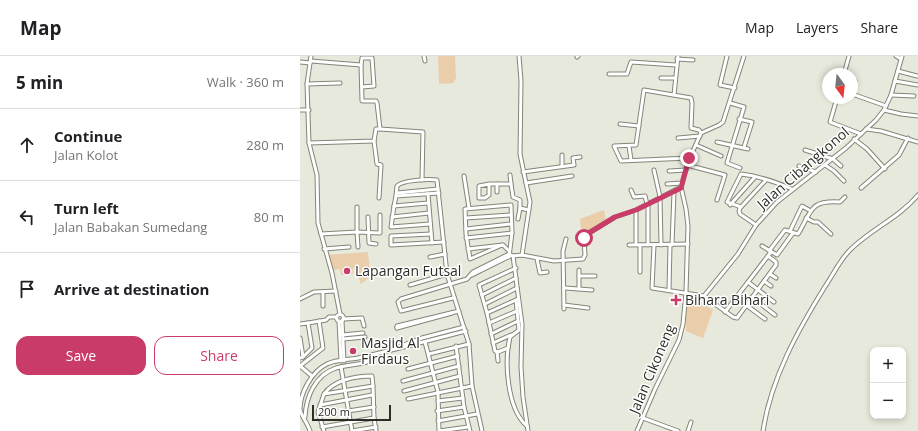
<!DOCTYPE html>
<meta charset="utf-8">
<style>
body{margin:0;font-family:"Open Sans",sans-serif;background:#f2f2f2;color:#202124}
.controls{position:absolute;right:12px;bottom:12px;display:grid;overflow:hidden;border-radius:8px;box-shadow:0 2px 6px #0003}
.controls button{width:36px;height:36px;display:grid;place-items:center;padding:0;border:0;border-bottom:1px solid #e0e0e0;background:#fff;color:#202124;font:20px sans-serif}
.compass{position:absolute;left:522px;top:12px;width:36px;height:36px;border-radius:50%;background:#fff;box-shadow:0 2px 6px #0003;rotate:165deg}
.scale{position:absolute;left:12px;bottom:10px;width:79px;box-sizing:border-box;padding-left:4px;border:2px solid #2c2d27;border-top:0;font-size:11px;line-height:14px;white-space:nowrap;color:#2c2d27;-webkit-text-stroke:3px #fff;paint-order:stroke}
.stop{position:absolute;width:12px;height:12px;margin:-9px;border:3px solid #ca3c68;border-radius:50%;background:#fff}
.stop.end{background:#ca3c68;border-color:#fff;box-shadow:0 1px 4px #0008}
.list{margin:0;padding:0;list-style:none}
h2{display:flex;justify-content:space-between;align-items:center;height:52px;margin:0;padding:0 16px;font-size:17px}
h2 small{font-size:13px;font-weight:400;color:#757577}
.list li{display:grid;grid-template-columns:26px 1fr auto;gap:12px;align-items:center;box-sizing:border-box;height:72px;padding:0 16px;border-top:1px solid #e0e0e0}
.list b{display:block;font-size:15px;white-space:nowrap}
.list p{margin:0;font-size:13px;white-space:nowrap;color:#757577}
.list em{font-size:13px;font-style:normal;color:#757577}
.actions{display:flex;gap:8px;padding:12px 16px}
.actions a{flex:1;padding:9px 0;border:1px solid #ca3c68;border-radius:12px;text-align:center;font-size:14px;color:#ca3c68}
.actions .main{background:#ca3c68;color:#fff}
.icon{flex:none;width:22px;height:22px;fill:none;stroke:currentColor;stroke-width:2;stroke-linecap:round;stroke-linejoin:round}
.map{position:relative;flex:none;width:618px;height:375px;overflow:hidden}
header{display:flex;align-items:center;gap:24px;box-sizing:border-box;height:56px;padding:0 20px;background:#fff;border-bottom:1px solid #e0e0e0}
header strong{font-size:19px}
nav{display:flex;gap:22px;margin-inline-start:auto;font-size:14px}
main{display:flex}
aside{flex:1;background:#fff}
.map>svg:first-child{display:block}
</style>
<header>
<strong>Map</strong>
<nav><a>Map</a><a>Layers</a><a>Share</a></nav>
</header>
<main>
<aside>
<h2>5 min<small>Walk · 360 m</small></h2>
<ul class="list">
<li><svg class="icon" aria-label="ahead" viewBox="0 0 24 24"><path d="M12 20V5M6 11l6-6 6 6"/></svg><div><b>Continue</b><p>Jalan Kolot</p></div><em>280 m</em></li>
<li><svg class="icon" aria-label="left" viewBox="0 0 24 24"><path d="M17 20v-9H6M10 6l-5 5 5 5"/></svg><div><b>Turn left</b><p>Jalan Babakan Sumedang</p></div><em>80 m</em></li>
<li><svg class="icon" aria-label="arrive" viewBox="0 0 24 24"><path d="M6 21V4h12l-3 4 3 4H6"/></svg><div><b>Arrive at destination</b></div></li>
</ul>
<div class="actions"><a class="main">Save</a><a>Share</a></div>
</aside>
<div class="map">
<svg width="618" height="375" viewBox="0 0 618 375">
<rect width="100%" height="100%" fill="#e6e9db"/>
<!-- green -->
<g fill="#eacdaa">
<polygon points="138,0 155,0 156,22 153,27 139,28"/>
<polygon points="304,154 306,165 282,181 280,163"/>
<polygon points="68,196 70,219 76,219 76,222 69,222 61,228 55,211 53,212 53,218 41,219 40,213 32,214 27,199"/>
<polygon points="386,241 403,247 413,254 403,282 386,275"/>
</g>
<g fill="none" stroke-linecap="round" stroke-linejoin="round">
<!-- street casing -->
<g stroke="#838578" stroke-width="5">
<g id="street">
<polyline points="11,0 7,28 9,87 17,119 18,167 32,217 40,258"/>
<polyline points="124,0 125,5"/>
<polyline points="219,0 221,25 220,98 230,146 222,199"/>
<polyline points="427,0 420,29 435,32"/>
<polyline points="596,0 601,3"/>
<polyline points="277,1 278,0"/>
<polyline points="377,3 393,4"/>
<polyline points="11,5 61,9 62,2 72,2 74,30 62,31"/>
<polyline points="0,6 10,7"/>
<polyline points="598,15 617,20"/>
<polyline points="309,18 327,18 331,6 376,9"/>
<polyline points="544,18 549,0"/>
<polyline points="361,22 375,22"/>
<polyline points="552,24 555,25"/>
<polyline points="595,25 618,29"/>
<polyline points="7,28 40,27"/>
<polyline points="374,39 378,0"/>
<polyline points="555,39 586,50"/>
<polyline points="591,39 614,40"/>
<polyline points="537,42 530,66 561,78"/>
<polyline points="430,47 444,51 427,107 440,112"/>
<polyline points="0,54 9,54"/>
<polyline points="584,54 601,58 618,60"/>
<polyline points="439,63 452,66 444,91"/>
<polyline points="320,68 339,70"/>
<polyline points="80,73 123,76 122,124"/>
<polyline points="566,73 581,75 618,86"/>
<polyline points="401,77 419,69 423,66 444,0"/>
<polyline points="378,82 400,80"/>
<polyline points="554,83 567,93 585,113"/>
<polyline points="74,85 77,108 81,109 79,142"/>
<polyline points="417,86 448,93"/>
<polyline points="9,87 74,85 76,73 80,73 77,47 76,45 62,45 61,9"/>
<polyline points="396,89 421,100"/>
<polyline points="329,90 331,104"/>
<polyline points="505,94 533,103 541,110"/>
<polyline points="262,99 262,110"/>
<polyline points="387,109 425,119 417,144"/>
<polyline points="525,109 534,115 544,125"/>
<polyline points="499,110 516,116"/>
<polyline points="354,114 360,141 361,189"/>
<polyline points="369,115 386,114"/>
<polyline points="223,116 274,109 273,102 280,101"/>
<polyline points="210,119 211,128"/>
<polyline points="164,120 169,152"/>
<path d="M466,124L441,151L427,146L441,118C458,120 476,126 492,133"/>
<polyline points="226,127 272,120"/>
<polyline points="189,128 179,130 179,142 185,142 189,139 189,128 211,128 213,141 220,144 220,152 229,154"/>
<polyline points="197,128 197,136"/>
<polyline points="367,128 382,127"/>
<polyline points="561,132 599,99 608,82"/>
<polyline points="331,134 334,141 345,140 347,148"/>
<polyline points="97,137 138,133"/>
<polyline points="128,138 132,187"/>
<path d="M96,140L97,130C102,124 129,123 137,124L147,218"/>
<polyline points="128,147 94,150 91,171 130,168"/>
<polyline points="348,148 348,189"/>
<polyline points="430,149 455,121"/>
<polyline points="94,150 96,140 139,137"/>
<polyline points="440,152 439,155 440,158 456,169"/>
<polyline points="336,154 336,188"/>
<polyline points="68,161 69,187 76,188"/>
<polyline points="92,161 129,157"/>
<polyline points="166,162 210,159"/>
<polyline points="506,162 514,166 518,166 531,178"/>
<polyline points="218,163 220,152"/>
<polyline points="166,173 211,168"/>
<polyline points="490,175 502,150 509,154"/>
<polyline points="21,178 57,176 57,151"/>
<polyline points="131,178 91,180 91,189 144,186"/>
<polyline points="166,182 212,177"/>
<polyline points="202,189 170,203 166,178 165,153 211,149 212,177 209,201"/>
<polyline points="329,189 388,188"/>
<polyline points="354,189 352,232 404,240 438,198 456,169 477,146 546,92 576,64 584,54 591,39 602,0"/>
<polyline points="372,189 374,136"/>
<polyline points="462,190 477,199 493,177"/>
<polyline points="58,191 57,176 80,177 80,159"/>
<polyline points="24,193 49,191"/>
<polyline points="168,193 203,189 209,195"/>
<path d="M469,195L485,174L498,178C512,155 509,144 540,146L545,141"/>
<polyline points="213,200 222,268 221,311 223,341 228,375"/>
<polyline points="130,201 145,198"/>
<polyline points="237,203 240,217 247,216"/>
<polyline points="279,214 279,233"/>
<polyline points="340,216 340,189"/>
<polyline points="470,218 476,222"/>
<polyline points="172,219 210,200"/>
<polyline points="279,220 295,220"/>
<polyline points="464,225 471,230"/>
<polyline points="448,226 474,246"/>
<polyline points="110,229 147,218 169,288 172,330 182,375"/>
<polyline points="265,232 292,234"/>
<polyline points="369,234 370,189"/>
<polyline points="23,236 23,250"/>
<polyline points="182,239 216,222"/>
<polyline points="404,240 433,261 437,262 476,209 476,206 468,200"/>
<polyline points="452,241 475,259"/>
<polyline points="153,242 101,255 98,246 101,243 167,223 173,216 209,198 213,200 222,199 254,205 283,203 285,199 284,184 287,178 315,161 336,154 381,131"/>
<polyline points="0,243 14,236 36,235"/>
<path d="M218,243L216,244L219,274L210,281C204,306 207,353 227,370"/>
<polyline points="185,248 217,232"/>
<polyline points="264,249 288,252"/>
<polyline points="446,249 465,263"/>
<polyline points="264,253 263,195 266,183"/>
<polyline points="425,256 471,196"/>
<polyline points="187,257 216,244"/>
<circle cx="40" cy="262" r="3.5"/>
<polyline points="43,263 62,262 64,270"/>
<polyline points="39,265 41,305"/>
<polyline points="42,265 44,305"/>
<polyline points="8,267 26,264 29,261 36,261"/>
<polyline points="189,267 217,255"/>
<polyline points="0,268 8,267 12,292 3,301"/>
<polyline points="97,272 97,270 159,255"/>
<polyline points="97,272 152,257"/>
<polyline points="191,278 218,265"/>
<polyline points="42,279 63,277"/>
<polyline points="0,282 3,301 0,302"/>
<polyline points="43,283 65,281"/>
<polyline points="125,286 138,336 139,375 168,371"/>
<polyline points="193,287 211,279"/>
<polyline points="156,290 164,351 170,375"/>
<polyline points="208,292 198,296 195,295 187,257 179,229 216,212"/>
<polyline points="93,293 122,282 164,271"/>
<polyline points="197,296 198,305"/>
<polyline points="129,298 169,288"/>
<polyline points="0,310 23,292 19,265"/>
<polyline points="0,310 12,320"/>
<polyline points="41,311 52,375"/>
<polyline points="108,313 158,300"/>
<path d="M72,320L73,330L24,338C34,324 55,320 72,320Z"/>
<polyline points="103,325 159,310"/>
<polyline points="73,330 74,362 76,375"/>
<polyline points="104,335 160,320"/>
<polyline points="108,343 172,330"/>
<polyline points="138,345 163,342"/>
<polyline points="20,349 72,339"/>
<polyline points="48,355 74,351"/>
<polyline points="137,355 164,351"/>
<path d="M5,361C6,341 15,319 36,312C46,309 57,309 67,306V304L62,301"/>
<polyline points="343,362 378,375"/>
<polyline points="138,365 177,358"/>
<polyline points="22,371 74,362"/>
<path d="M10,375C8,368 0,358 0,353C0,337 12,315 27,308C37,303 51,304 63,301C97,293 131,284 166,275"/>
<polyline points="24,375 18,356 24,338"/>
<polyline points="52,375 76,371"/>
<polyline points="337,375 355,333 379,284 383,268 386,236 388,170 386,153 381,131 388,106 401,77 399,74 391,72 392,47 391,42 344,34 336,89 314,90 321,105 389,102"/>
<polyline points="388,375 391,366"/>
<path d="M463,375C471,322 498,274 526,229C534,217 540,204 550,194C571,173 599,162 618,139"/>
</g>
</g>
<!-- street -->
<use href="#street" stroke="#fff" stroke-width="3"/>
</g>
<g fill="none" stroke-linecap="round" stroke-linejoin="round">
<!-- route -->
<polyline stroke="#ca3c68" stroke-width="5" points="284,182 289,177 315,161 336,154 381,132 389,102"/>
</g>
<!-- markers -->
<g fill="#ca3c68" stroke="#fff" stroke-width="1.5">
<circle cx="47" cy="215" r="4"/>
<path d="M374 238h4v4h4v4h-4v4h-4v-4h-4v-4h4z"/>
<circle cx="53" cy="295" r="4"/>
</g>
<g text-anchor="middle" stroke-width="3" stroke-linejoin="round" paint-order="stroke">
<!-- street labels -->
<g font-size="14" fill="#2c2d27" stroke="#fff">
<text transform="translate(503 112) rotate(-41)" y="5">Jalan Cibangkonol</text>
<text transform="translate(352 313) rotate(-67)" y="5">Jalan Cikoneng</text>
</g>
<!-- poi labels -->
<g font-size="14" fill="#2c2d27" stroke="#fff" text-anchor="start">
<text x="55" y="220">Lapangan Futsal</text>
<text x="385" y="249">Bihara Bihari</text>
<text x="61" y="292">Masjid Al<tspan x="61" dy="16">Firdaus</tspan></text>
</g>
</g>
</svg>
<div class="controls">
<button>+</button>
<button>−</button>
</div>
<svg class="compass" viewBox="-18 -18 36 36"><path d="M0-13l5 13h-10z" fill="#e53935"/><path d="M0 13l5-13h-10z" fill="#757577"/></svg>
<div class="scale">200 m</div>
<div class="stop" style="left:284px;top:182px"></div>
<div class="stop end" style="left:389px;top:102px"></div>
</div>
</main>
